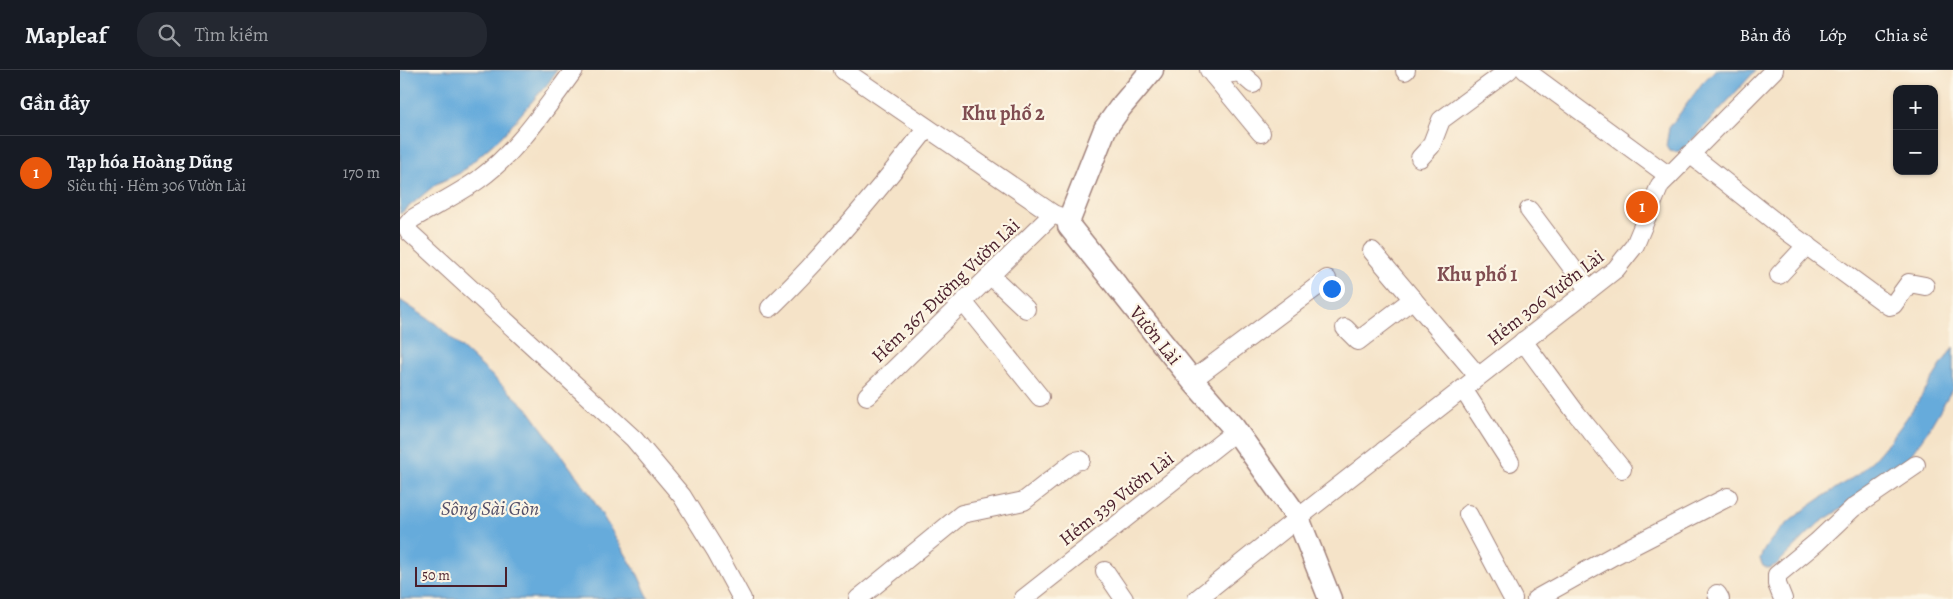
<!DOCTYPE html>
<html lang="vi">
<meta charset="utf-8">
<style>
body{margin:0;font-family:Alegreya,serif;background:#242831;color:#f1f3f6}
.controls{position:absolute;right:15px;top:15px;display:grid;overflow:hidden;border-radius:10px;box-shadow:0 1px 4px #0004}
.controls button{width:45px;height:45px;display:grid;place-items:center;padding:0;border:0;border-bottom:1px solid #363941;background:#171b24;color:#f1f3f6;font:25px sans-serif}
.scale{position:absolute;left:15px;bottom:12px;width:92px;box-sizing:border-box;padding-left:5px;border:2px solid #4a1f2b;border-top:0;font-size:14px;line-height:18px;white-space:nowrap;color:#4a1f2b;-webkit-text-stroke:4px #fcf5e5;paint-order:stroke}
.you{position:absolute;left:931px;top:218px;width:18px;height:18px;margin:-12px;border:4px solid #fff;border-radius:50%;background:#1a73e8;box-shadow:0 0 0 8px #1a73e833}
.badge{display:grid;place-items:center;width:32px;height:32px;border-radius:50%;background:#ea580c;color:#fff;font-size:16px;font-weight:700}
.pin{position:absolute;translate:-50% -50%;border:2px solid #fff;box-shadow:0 1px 5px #0006}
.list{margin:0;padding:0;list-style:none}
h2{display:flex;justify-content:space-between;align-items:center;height:65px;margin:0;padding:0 20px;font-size:21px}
h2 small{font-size:16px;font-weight:400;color:#9ea1a6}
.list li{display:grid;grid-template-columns:32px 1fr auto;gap:15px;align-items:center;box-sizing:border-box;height:75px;padding:0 20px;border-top:1px solid #363941}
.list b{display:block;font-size:19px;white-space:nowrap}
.list p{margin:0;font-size:16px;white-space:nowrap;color:#9ea1a6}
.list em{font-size:16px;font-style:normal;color:#9ea1a6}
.icon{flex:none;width:28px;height:28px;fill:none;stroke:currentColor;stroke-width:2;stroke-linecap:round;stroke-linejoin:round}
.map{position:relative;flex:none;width:1553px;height:529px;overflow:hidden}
header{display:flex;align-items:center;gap:30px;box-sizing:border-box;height:70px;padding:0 25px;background:#171b24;border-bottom:1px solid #363941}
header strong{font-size:24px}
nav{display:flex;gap:28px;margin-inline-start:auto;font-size:18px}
.search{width:350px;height:45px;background:#242831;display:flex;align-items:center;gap:12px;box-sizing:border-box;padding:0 18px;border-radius:20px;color:#9ea1a6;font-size:19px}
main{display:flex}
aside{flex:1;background:#171b24}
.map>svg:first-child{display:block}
</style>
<header>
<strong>Mapleaf</strong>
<div class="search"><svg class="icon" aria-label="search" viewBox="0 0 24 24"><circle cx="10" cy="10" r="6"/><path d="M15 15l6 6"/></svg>Tìm kiếm</div>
<nav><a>Bản đồ</a><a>Lớp</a><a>Chia sẻ</a></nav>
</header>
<main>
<aside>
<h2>Gần đây<small></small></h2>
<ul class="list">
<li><span class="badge">1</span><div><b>Tạp hóa Hoàng Dũng</b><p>Siêu thị · Hẻm 306 Vườn Lài</p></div><em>170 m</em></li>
</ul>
</aside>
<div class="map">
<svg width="1553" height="529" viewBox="0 0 1553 529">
<rect width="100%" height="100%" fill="#fcf5e5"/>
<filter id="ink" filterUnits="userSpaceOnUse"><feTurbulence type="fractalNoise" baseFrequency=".02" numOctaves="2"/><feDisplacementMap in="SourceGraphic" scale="10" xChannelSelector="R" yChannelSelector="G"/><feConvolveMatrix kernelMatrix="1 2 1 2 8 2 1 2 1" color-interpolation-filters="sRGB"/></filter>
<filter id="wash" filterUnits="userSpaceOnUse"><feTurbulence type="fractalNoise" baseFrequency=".0096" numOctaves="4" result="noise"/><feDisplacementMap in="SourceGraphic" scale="20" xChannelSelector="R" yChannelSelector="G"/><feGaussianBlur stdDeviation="1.12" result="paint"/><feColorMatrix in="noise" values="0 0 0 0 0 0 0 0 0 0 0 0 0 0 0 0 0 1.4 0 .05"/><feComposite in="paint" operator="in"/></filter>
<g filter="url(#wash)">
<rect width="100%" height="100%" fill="#f5e3c8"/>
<!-- water -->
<g fill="#66abdb" stroke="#586583">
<polygon points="0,0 157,0 149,12 102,66 60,103 36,114 0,144"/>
<polygon points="1315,0 1356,0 1284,79 1276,82 1269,81 1266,76 1269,58 1303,12"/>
<polygon points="0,230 36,254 127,338 189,423 238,505 249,529 0,529"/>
<path d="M1553,277V318L1527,362L1505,393L1479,414L1419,453L1376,495L1368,498L1363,496L1360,489C1369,461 1416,431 1441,415C1448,410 1457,406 1463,400C1500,365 1525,319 1553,277Z"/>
</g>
</g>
<g filter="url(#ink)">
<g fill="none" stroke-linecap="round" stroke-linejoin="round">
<!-- minor casing -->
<g stroke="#a0817a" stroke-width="20">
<g id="minor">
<path d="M174,0C145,39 118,81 78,110C58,124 34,136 12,149L6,156L10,163L234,369L282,426L316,481L342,529"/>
<polyline points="443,0 653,144 669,150"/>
<polyline points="809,0 861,63"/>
<polyline points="1125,0 1269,106"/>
<polyline points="1005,1 1006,0"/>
<polyline points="814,6 839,2 853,14"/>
<polyline points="1290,84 1388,162 1489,236 1493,235 1509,213 1525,216"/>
<polyline points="1020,88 1031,76 1041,50 1109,0"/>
<polyline points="1129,140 1189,220"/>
<polyline points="972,181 1078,306"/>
<polyline points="1379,205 1407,175"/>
<polyline points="591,206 626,239"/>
<polyline points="564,233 640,327"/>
<path d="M370,238C427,183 478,121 527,58"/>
<polyline points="945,258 958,271 1013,229"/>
<polyline points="1123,271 1176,343 1222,399"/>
<polyline points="792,310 927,209"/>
<polyline points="1063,319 1110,392"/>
<polyline points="467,326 653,144"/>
<polyline points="1068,444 1113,529"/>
<polyline points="705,501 724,529"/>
<polyline points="1317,524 1320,529"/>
<polyline points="458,529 562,444 624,431 675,391 681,390"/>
<polyline points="623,529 836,361"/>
<polyline points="797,529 898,448 1216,199 1235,175 1260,115 1374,0"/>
<polyline points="1136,529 1213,486 1328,427"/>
<polyline points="1383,529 1377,514 1377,505 1417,472 1453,438 1516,395"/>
</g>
</g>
<!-- major casing -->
<g stroke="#a0817a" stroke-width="25">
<polyline id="major" points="752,0 720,38 705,59 669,150 669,156 792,310 834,358 898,448 930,529"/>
</g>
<!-- minor -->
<use href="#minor" stroke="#fff" stroke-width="18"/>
<!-- major -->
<use href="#major" stroke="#fff" stroke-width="22"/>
</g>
</g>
<g text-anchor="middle" stroke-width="4.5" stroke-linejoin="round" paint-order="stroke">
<!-- street labels -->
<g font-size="19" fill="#4a1f2b" stroke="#fcf5e5">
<text transform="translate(545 220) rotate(-44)" y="7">Hẻm 367 Đường Vườn Lài</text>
<text transform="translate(1145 227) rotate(-38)" y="7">Hẻm 306 Vườn Lài</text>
<text transform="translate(756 265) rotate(51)" y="7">Vườn Lài</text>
<text transform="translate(716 428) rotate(-38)" y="7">Hẻm 339 Vườn Lài</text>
</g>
<!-- neighbourhood labels -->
<g font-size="20" font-weight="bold" fill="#804d51" stroke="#fcf5e5">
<text x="603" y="50">Khu phố 2</text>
<text x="1077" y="211">Khu phố 1</text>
</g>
<!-- water labels -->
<g font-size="20" font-style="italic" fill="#545069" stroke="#fcf5e5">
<text x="90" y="445">Sông Sài Gòn</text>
</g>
</g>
</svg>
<div class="controls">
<button>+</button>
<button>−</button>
</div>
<div class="scale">50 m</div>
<div class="you"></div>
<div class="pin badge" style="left:1242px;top:137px">1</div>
</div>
</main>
